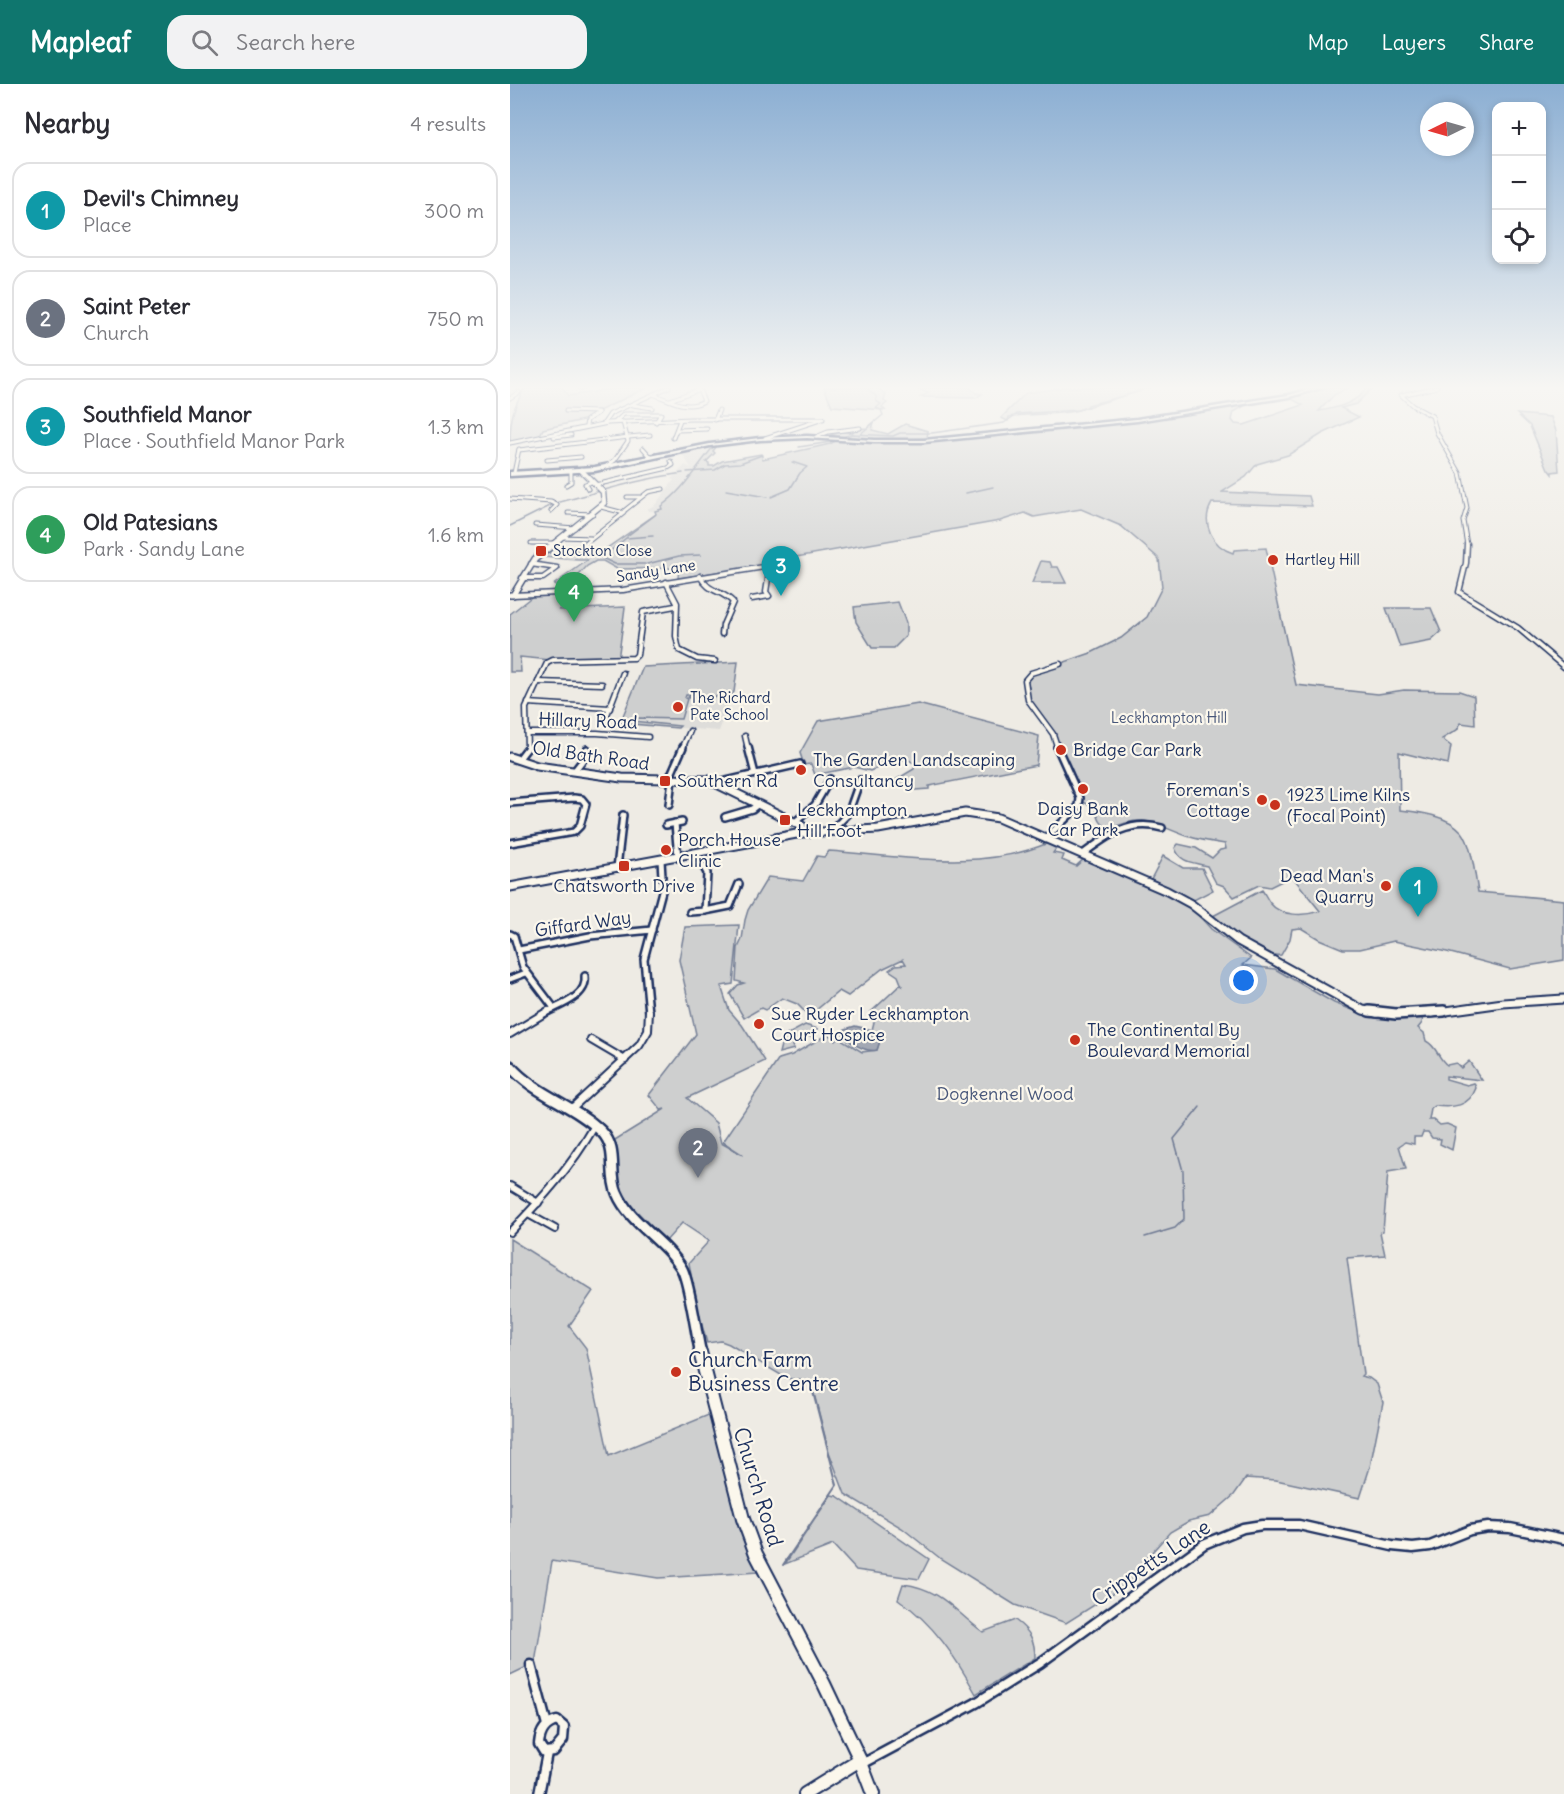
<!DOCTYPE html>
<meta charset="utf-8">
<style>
body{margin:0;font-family:Delius,sans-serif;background:#f2f2f3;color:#2b2b33}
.controls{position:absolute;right:18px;top:18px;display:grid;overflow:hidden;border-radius:12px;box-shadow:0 3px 9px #0003}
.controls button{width:54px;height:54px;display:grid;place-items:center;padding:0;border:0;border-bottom:2px solid #e1e1e2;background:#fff;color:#2b2b33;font:30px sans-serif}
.compass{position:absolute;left:910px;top:18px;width:54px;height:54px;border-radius:50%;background:#fff;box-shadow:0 3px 9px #0003;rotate:265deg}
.you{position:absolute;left:734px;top:897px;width:21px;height:21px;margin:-15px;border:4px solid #fff;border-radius:50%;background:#1a73e8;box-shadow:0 0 0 9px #1a73e833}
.badge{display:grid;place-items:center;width:39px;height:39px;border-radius:50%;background:#0f766e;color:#fff;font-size:20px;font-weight:700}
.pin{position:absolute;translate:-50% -50px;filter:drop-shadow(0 2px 3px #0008)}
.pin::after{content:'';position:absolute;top:32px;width:21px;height:18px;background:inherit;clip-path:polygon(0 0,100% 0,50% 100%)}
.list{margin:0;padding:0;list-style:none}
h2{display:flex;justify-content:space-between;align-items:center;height:78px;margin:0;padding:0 24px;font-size:26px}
h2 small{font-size:20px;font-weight:400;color:#7c7c81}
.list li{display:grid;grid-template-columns:39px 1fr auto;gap:18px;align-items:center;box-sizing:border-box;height:96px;margin:0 12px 12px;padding:0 12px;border:2px solid #e1e1e2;border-radius:18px}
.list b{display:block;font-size:22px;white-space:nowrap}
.list p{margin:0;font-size:20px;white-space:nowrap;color:#7c7c81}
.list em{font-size:20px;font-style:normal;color:#7c7c81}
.icon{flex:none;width:33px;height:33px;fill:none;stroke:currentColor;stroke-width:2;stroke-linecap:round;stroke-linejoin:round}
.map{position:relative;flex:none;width:1054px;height:1710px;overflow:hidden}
header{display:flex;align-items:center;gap:36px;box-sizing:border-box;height:84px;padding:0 30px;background:#0f766e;color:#fff}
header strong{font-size:28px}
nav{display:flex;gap:33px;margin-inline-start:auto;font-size:21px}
.search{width:420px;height:54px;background:#f2f2f3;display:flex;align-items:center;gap:15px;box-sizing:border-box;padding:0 21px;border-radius:18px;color:#7c7c81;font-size:22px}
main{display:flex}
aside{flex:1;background:#fff}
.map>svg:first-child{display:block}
</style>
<header>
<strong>Mapleaf</strong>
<div class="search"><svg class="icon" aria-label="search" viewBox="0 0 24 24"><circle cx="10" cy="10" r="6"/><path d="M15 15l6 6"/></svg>Search here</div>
<nav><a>Map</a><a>Layers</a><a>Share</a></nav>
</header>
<main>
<aside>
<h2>Nearby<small>4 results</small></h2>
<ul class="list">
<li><span class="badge" style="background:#0f9aa8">1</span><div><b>Devil's Chimney</b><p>Place</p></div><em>300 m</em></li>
<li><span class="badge" style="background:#6b7280">2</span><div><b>Saint Peter</b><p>Church</p></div><em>750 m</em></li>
<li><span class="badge" style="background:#0f9aa8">3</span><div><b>Southfield Manor</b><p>Place · Southfield Manor Park</p></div><em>1.3 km</em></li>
<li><span class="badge" style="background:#2e9e5b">4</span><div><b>Old Patesians</b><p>Park · Sandy Lane</p></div><em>1.6 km</em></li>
</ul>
</aside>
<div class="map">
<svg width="1054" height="1710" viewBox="0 0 1054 1710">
<rect width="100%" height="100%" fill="#eeebe4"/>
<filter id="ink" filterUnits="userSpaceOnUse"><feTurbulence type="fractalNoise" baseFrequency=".0167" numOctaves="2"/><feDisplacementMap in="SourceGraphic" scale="12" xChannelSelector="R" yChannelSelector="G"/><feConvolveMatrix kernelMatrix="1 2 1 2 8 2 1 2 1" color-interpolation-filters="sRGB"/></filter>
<g filter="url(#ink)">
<!-- built -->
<g fill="#deddda">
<polygon points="205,361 189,384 192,387 154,424 148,428 139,427 137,425 145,421 164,396 161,395 175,381 181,384 171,368"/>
<polygon points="228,578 224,608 209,647 110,639 133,583"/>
</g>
<!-- green -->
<g fill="#cecfcf" stroke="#747f96" stroke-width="1.5">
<path d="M16,303H52L58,312L114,303H138L91,326L74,328L85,330L78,335L33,345L29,353L0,359C0,336 3,321 16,303Z"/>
<polygon points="314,303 366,303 376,310 374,317 377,319 372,323 375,326 322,322"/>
<polygon points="402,303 459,303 466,309 472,310 466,314 411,313 418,309"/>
<path d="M557,303H628L629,308L578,321L577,323C552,333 525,328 499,333L498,337L491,334L516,309Z"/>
<path d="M817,303H839L824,311L809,327C828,324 846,319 858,303H863L846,320L831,324L849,333L812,350L778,371L747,380L736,393L712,408L799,412L802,422L702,419C690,439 703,463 723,469L724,466L756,464L786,601L868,610L894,606L949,607L964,612L965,641L951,639L947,646L932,655L941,662L938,680L889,668L890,726C909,728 938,731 952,748C962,760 965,792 968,808L1054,816V876L1000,885L937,868L884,857L850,865H833L809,855L791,844L782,845L780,855L771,871C751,874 718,844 703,832L752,806C755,810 757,815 760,819C771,833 795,832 810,827L782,792L760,803L749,801L724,813L714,802L706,799L697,782C683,778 670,779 665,764L668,760L686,764L702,774L710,766L716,765L715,760C702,758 689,756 677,752C644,741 637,728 600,745C588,739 589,734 585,723L568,716C560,697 554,677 546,658C535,631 512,625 517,591L581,569L611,554L637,533L652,503L649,475L646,472L611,442L571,425L524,433L515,429L490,437L286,473L261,480L168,494L169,484L107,485L93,477H86L77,482L63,498L43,501L78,476C63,477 45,473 29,473L33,469L81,471L87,466H94L146,430L145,427L152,425L151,422C174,406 186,383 204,362L208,361L203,367L205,369L196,378L199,379V382H204L212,377L251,370L253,375L320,360L329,355L415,358L627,337L725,321H736L724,328L722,336L725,340L734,341L793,321L780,314Z"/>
<polygon points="1007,330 1041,333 1046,347 1049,387 1042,388 1042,390 1038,385 1020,342"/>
<polygon points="364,338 362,346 378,350 395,340 418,347 417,354 364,356 313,353 332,348 342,349 345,345 357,344"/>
<polygon points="531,477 540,478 542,483 548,483 556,499 522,499"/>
<polygon points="58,509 49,526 115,523 108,576 41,576 10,573 11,588 0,588 0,530 24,511"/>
<polygon points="388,518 396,539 396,552 384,564 362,564 346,538 344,523"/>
<polygon points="876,524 921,524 931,548 921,557 890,563"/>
<polygon points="228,578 224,608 219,612 177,614 181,611 176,611 175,614 177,615 171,635 126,634 122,637 170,642 168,644 110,639 133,583"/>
<polygon points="408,620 529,652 526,681 419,702 419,705 405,706 382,698 404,685 405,680 399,676 389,676 360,687 344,683 305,691 301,680 292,681 290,679 292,675 290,669 308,637"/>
<path d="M538,759L548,762L543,769L554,771L552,776L566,782L575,774L674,816L676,822H680L701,845L741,874L733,881L765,885L824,919L856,931L913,933L912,939L908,944L914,949L916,957C927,962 928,975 937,981L946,979L951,984L959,977L972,996L936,992V995L957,1001L964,999L966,1004C959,1023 943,1024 925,1022L921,1025L919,1036H924L930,1041L937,1040L946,1044L942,1066L930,1060L931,1055L922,1054L918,1048H913L911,1053H904V1060L895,1058L889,1062L896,1085L878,1088L873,1147L870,1148L875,1171L837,1174L853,1290L851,1292L859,1294L867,1300L873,1318L860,1383L850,1414L766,1396L736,1394L724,1411L700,1432L679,1437L660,1448L633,1478L627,1494L556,1539L505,1521L431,1475L392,1444L335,1410L319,1368L301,1298L276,1294L219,1260L211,1257L197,1259L186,1220L179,1179L199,1157L172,1139L156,1157L106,1106L100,1059L155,1025L151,1026L139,1011L186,950L169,876L175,843L229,841L223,900L211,902L219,926L232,941L255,977L177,1014L206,1039L211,1059L233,1071L213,1058L269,975L282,971L318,950L325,956L328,953L352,968L367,966L370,957L362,946L364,938L361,928L390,901L392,902L388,892L379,886L386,881L396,880L393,875L372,885L338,912L329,907L299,932L287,920L272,914L255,926L251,924L234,934L220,910L228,901L234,899L226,897L228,864L232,855L235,836L238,826L258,793L293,797L307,772L314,773L319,767C391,772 469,788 538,759Z"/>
<polygon points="653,772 673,784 692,784 703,806 682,817 641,795"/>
<polygon points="295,941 308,945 304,953 298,952 282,962 284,965 269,969 273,953"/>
<polygon points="0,1155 83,1207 59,1242 76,1264 99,1372 201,1330 248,1488 148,1494 42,1477 25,1579 0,1591"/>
<polygon points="321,1411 327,1412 419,1475 409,1495 346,1486 323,1461 275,1480"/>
<path d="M393,1500C432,1505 444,1527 473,1548L505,1536C520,1547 525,1556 525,1574L466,1610C445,1572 424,1540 388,1515Z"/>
</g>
<!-- water -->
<path fill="#a3a8b4" stroke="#6d7892" stroke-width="1.5" d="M345,942L362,946L370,957L367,966C357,969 337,958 333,950L335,945Z"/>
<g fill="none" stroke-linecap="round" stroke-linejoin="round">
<!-- stream-far1 -->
<g stroke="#6d7892" stroke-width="1.5">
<polyline points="349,351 373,331 371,326 366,324 371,320 366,317 366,312 355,303"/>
<polyline points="333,353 342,350 383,352 390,349 422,349 494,339 507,330 568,326 642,303"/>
<polyline points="289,363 321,358"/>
<polyline points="177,388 205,386 215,380 230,379 252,371"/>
<polyline points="216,406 257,413"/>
<polyline points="456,409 483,403"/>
<polyline points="261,413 280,405 290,389 297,383 282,378"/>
<path d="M46,419C89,408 129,395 173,389"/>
<polyline points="0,442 42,421"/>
<polyline points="117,452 145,431"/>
<polyline points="135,480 105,480 92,474 116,454 143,452"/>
<polyline points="137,480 169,472 191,471"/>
<polyline points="635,1153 665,1144 674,1135 673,1087 664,1055 690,1023"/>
</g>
<!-- stream -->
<polyline stroke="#6d7892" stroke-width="2" points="273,1481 327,1401 303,1308"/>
<!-- street-far4 casing -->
<g stroke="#1b2f5e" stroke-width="5">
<g id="street-far4">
<polyline points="68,303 70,305 74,303"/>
<polyline points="927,303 891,311 903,322 922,332 927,349 950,389 957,424 953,437 957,461"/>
<path d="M143,310C160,316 176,327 194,317L188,303"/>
<polyline points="0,314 9,308"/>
<polyline points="160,316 190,305"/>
<polyline points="123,321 142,324"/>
<polyline points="56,327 88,328"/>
<polyline points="205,336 209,326"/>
<polyline points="105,338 114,330 151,330 146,338"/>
<polyline points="94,339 100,330 159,303"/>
<polyline points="76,342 77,336 88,329"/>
<polyline points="167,346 197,345"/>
<polyline points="44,353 61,351"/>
<polyline points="119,353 140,351"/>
<polyline points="306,353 318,348 350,344"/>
<polyline points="163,354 170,336"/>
<polyline points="255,354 310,336"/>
<polyline points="0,359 98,339 180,335 313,335"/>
<polyline points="133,364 141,373"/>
<polyline points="9,366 119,353"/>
<polyline points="37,376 71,373"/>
<polyline points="95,383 105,376 118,357 113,338"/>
<polyline points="4,389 9,365"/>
<polyline points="56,401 61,398 61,388"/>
<polyline points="85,401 158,384 163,381 161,377"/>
<polyline points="78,405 75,400 81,398"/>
<polyline points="117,413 130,413"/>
<polyline points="0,415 41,418 47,421 41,427"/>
<polyline points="114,427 138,408 153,405"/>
<polyline points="58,429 83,430"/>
<polyline points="25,441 65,444"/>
<polyline points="52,453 81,454"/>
<polyline points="21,459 45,459"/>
<polyline points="74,461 114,429 91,423"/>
</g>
</g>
<!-- street-far3 casing -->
<g stroke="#1b2f5e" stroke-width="7">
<g id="street-far3">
<polyline points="957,460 956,479 949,508 1008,544 1054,583"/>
<polyline points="69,465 76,460"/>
<path d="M190,492C199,509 210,505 223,518L213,541L212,550"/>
<polyline points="12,494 33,494 47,484 21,480"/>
<polyline points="156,498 167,519 166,552 169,566 187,575 205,577"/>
<polyline points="3,511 113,506 260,482 256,508 259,512 242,515"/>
<polyline points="28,598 92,600"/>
<polyline points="18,619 100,624"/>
<polyline points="95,636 113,589"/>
<polyline points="17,649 87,649 138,653"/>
<polyline points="235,652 238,665"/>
<polyline points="17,665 16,624 37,579 43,576 124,574 127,571 133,528 165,522"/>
<polyline points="172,665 180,647"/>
<polyline points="548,665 543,650 518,616 515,596 521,589 550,580"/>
</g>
</g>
<!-- street-far2 casing -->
<g stroke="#1b2f5e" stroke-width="10">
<g id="street-far2">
<polyline points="238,663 245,690"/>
<polyline points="8,676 18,663"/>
<polyline points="65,686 76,672 77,665"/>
<polyline points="159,695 173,663"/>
<polyline points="207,699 290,680"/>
<polyline points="0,719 64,714 72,715 76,720 70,742 64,748 0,759"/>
<polyline points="159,721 162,695"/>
<polyline points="215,733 242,725 247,721"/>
<polyline points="165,739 168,774"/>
<polyline points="284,739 305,721 320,695"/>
<polyline points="156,741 172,738"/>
<polyline points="320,748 338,730 350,696"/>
<polyline points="535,755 569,722 570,714 547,663"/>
<path d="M573,770C598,751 620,735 652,744"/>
<polyline points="151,776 152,793"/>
<polyline points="107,784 113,731"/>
<polyline points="195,827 220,822 229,800"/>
<polyline points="180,828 195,827 197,789 186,770"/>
<polyline points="0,850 4,852 13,883 44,924"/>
<polyline points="9,866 80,852 142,846"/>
<polyline points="0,895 16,889"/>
<path d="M35,929C50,921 78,913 75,892"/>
<polyline points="139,929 134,875 152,807"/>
</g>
</g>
<!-- street-far1 casing -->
<g stroke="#1b2f5e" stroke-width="10">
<g id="street-far1">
<polyline points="0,950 38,927"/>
<polyline points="81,956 115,976"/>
<polyline points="62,1024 129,962 138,947 139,927"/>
<polyline points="0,1102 28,1119"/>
<polyline points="18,1130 45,1145"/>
<path d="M0,1148C32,1115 61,1083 84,1043"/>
</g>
</g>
<!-- street casing -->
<g stroke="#1b2f5e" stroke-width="13">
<g id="street">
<polyline points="21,1581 37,1641"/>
<path d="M47,1637L54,1643L53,1656L44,1667L34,1668L29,1660C30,1648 35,1640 47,1637Z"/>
<polyline points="352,1680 466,1619 530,1579 694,1460 733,1444 752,1441 789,1441 882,1462 903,1464 920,1462 960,1446 978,1443 1000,1444 1054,1455"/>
<polyline points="29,1710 37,1669"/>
</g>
</g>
<!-- secondary-far4 casing -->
<g stroke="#1b2f5e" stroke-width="7">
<polyline id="secondary-far4" points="42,461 94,419 93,408 71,386"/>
</g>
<!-- secondary-far3 casing -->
<g stroke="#1b2f5e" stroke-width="8">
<polyline id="secondary-far3" points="0,511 3,511 25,475 44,460"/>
</g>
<!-- secondary-far2 casing -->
<g stroke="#1b2f5e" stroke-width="11">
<g id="secondary-far2">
<polyline points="0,673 27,682 112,694 199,696 292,742 292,749"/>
<polyline points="0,803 292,749 368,745 455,729 488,734 657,807 681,820 728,857 853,926 867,929"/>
<polyline points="922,929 993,919 1054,915"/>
</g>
</g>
<!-- secondary-far1 casing -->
<g stroke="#1b2f5e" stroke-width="14">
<g id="secondary-far1">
<polyline points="859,927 886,930 934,927"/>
<path d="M0,982C25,1011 65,1021 92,1048C109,1066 98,1089 107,1109C120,1140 155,1156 172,1185C180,1200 186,1250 191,1270"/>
</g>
</g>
<!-- secondary casing -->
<g stroke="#1b2f5e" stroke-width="16">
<g id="secondary">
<polyline points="190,1268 233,1435 246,1470 314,1600 350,1676 363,1710"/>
<polyline points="295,1710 350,1676"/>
</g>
</g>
<!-- primary casing -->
<g stroke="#1b2f5e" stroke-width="5">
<polygon id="primary" points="808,303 814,303 779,313 627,337 414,358 364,358 297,354 250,356 200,362 85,387 0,392 0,388 85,383 200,360 250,354 297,352 364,356 414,356 627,335 779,311"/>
</g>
<!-- street-far4 -->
<use href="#street-far4" stroke="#fbf7ec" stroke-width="3"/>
<!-- street-far3 -->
<use href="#street-far3" stroke="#fbf7ec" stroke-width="4"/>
<!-- street-far2 -->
<use href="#street-far2" stroke="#fbf7ec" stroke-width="5"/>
<!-- street-far1 -->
<use href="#street-far1" stroke="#fbf7ec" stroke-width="6"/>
<!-- street -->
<use href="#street" stroke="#fbf7ec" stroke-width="8"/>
<!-- secondary-far4 -->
<use href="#secondary-far4" stroke="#fbf7ec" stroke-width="4.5"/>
<!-- secondary-far3 -->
<use href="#secondary-far3" stroke="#fbf7ec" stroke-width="5"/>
<!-- secondary-far2 -->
<use href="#secondary-far2" stroke="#fbf7ec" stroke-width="7"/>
<!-- secondary-far1 -->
<use href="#secondary-far1" stroke="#fbf7ec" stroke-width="9"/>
<!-- secondary -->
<use href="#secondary" stroke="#fbf7ec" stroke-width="12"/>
<!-- primary -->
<use href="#primary" fill="#fbf7ec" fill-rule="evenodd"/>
</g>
</g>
<!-- sky -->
<linearGradient id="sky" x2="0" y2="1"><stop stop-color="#8cafd3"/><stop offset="0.56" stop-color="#f7f6f3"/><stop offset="1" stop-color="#f7f6f3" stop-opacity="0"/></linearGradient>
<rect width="1054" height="542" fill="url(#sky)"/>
<!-- markers -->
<g fill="#c8321e" stroke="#fbf7ec" stroke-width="2">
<rect x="25" y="461" width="12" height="12" rx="3"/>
<circle cx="763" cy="476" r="6"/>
<circle cx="168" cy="623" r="6"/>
<circle cx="551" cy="666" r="6"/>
<circle cx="291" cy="686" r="6"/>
<rect x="149" y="691" width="12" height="12" rx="3"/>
<circle cx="573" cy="705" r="6"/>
<circle cx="752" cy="716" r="6"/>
<circle cx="765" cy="721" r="6"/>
<rect x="269" y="730" width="12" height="12" rx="3"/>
<circle cx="156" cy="766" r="6"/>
<rect x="108" y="776" width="12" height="12" rx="3"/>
<circle cx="876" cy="802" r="6"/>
<circle cx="249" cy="940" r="6"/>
<circle cx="565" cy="956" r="6"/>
<circle cx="166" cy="1288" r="6"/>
</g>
<g text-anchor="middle" stroke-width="4.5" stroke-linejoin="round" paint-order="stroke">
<!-- far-poi labels -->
<g font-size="15" fill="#1b2f5e" stroke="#fbf7ec" text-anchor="start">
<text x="43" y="472">Stockton Close</text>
<text x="775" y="481">Hartley Hill</text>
<text x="180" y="619">The Richard<tspan x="180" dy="17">Pate School</tspan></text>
</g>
<!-- far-street labels -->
<g font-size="15" fill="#1b2f5e" stroke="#fbf7ec">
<text transform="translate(146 487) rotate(-9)" y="5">Sandy Lane</text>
</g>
<!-- far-park labels -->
<g font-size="15" fill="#48577a" stroke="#fbf7ec">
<text x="659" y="639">Leckhampton Hill</text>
</g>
<!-- street labels -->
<g font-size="18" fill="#1b2f5e" stroke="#fbf7ec">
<text transform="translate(78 637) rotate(2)" y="6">Hillary Road</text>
<text transform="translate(81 672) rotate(8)" y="6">Old Bath Road</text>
<text transform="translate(73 840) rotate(-8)" y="6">Giffard Way</text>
</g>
<!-- poi labels -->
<g font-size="18" fill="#1b2f5e" stroke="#fbf7ec" text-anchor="start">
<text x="563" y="672">Bridge Car Park</text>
<text x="303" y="682">The Garden Landscaping<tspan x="303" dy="21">Consultancy</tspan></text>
<text x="167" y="703">Southern Rd</text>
<text x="740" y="712" text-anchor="end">Foreman's<tspan x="740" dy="21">Cottage</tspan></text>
<text x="777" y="717">1923 Lime Kilns<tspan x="777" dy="21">(Focal Point)</tspan></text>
<text x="573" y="731" text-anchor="middle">Daisy Bank<tspan x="573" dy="21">Car Park</tspan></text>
<text x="287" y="732">Leckhampton<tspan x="287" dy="21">Hill Foot</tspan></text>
<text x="168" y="762">Porch House<tspan x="168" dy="21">Clinic</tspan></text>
<text x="864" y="798" text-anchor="end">Dead Man's<tspan x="864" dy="21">Quarry</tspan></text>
<text x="114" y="808" text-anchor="middle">Chatsworth Drive</text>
<text x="261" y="936">Sue Ryder Leckhampton<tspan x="261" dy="21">Court Hospice</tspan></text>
<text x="577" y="952">The Continental By<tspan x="577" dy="21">Boulevard Memorial</tspan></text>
</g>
<!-- park labels -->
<g font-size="18" fill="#48577a" stroke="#fbf7ec">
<text x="495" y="1016">Dogkennel Wood</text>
</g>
<!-- near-poi labels -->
<g font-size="21" fill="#1b2f5e" stroke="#fbf7ec" text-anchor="start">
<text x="178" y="1283">Church Farm<tspan x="178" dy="24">Business Centre</tspan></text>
</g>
<!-- near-street labels -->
<g font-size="21" fill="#1b2f5e" stroke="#fbf7ec">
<text transform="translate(248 1403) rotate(73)" y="7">Church Road</text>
<text transform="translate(641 1479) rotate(-34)" y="7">Crippetts Lane</text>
</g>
</g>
</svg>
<div class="controls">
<button>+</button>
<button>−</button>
<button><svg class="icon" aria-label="locate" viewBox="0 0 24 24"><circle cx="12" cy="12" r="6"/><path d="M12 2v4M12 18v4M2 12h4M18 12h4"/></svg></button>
</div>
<svg class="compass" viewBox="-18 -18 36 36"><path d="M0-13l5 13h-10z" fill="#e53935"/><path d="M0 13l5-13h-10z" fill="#7c7c81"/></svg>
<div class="you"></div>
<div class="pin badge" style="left:908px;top:833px;background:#0f9aa8">1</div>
<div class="pin badge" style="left:188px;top:1094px;background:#6b7280">2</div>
<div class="pin badge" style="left:271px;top:512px;background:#0f9aa8">3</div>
<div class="pin badge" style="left:64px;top:538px;background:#2e9e5b">4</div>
</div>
</main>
